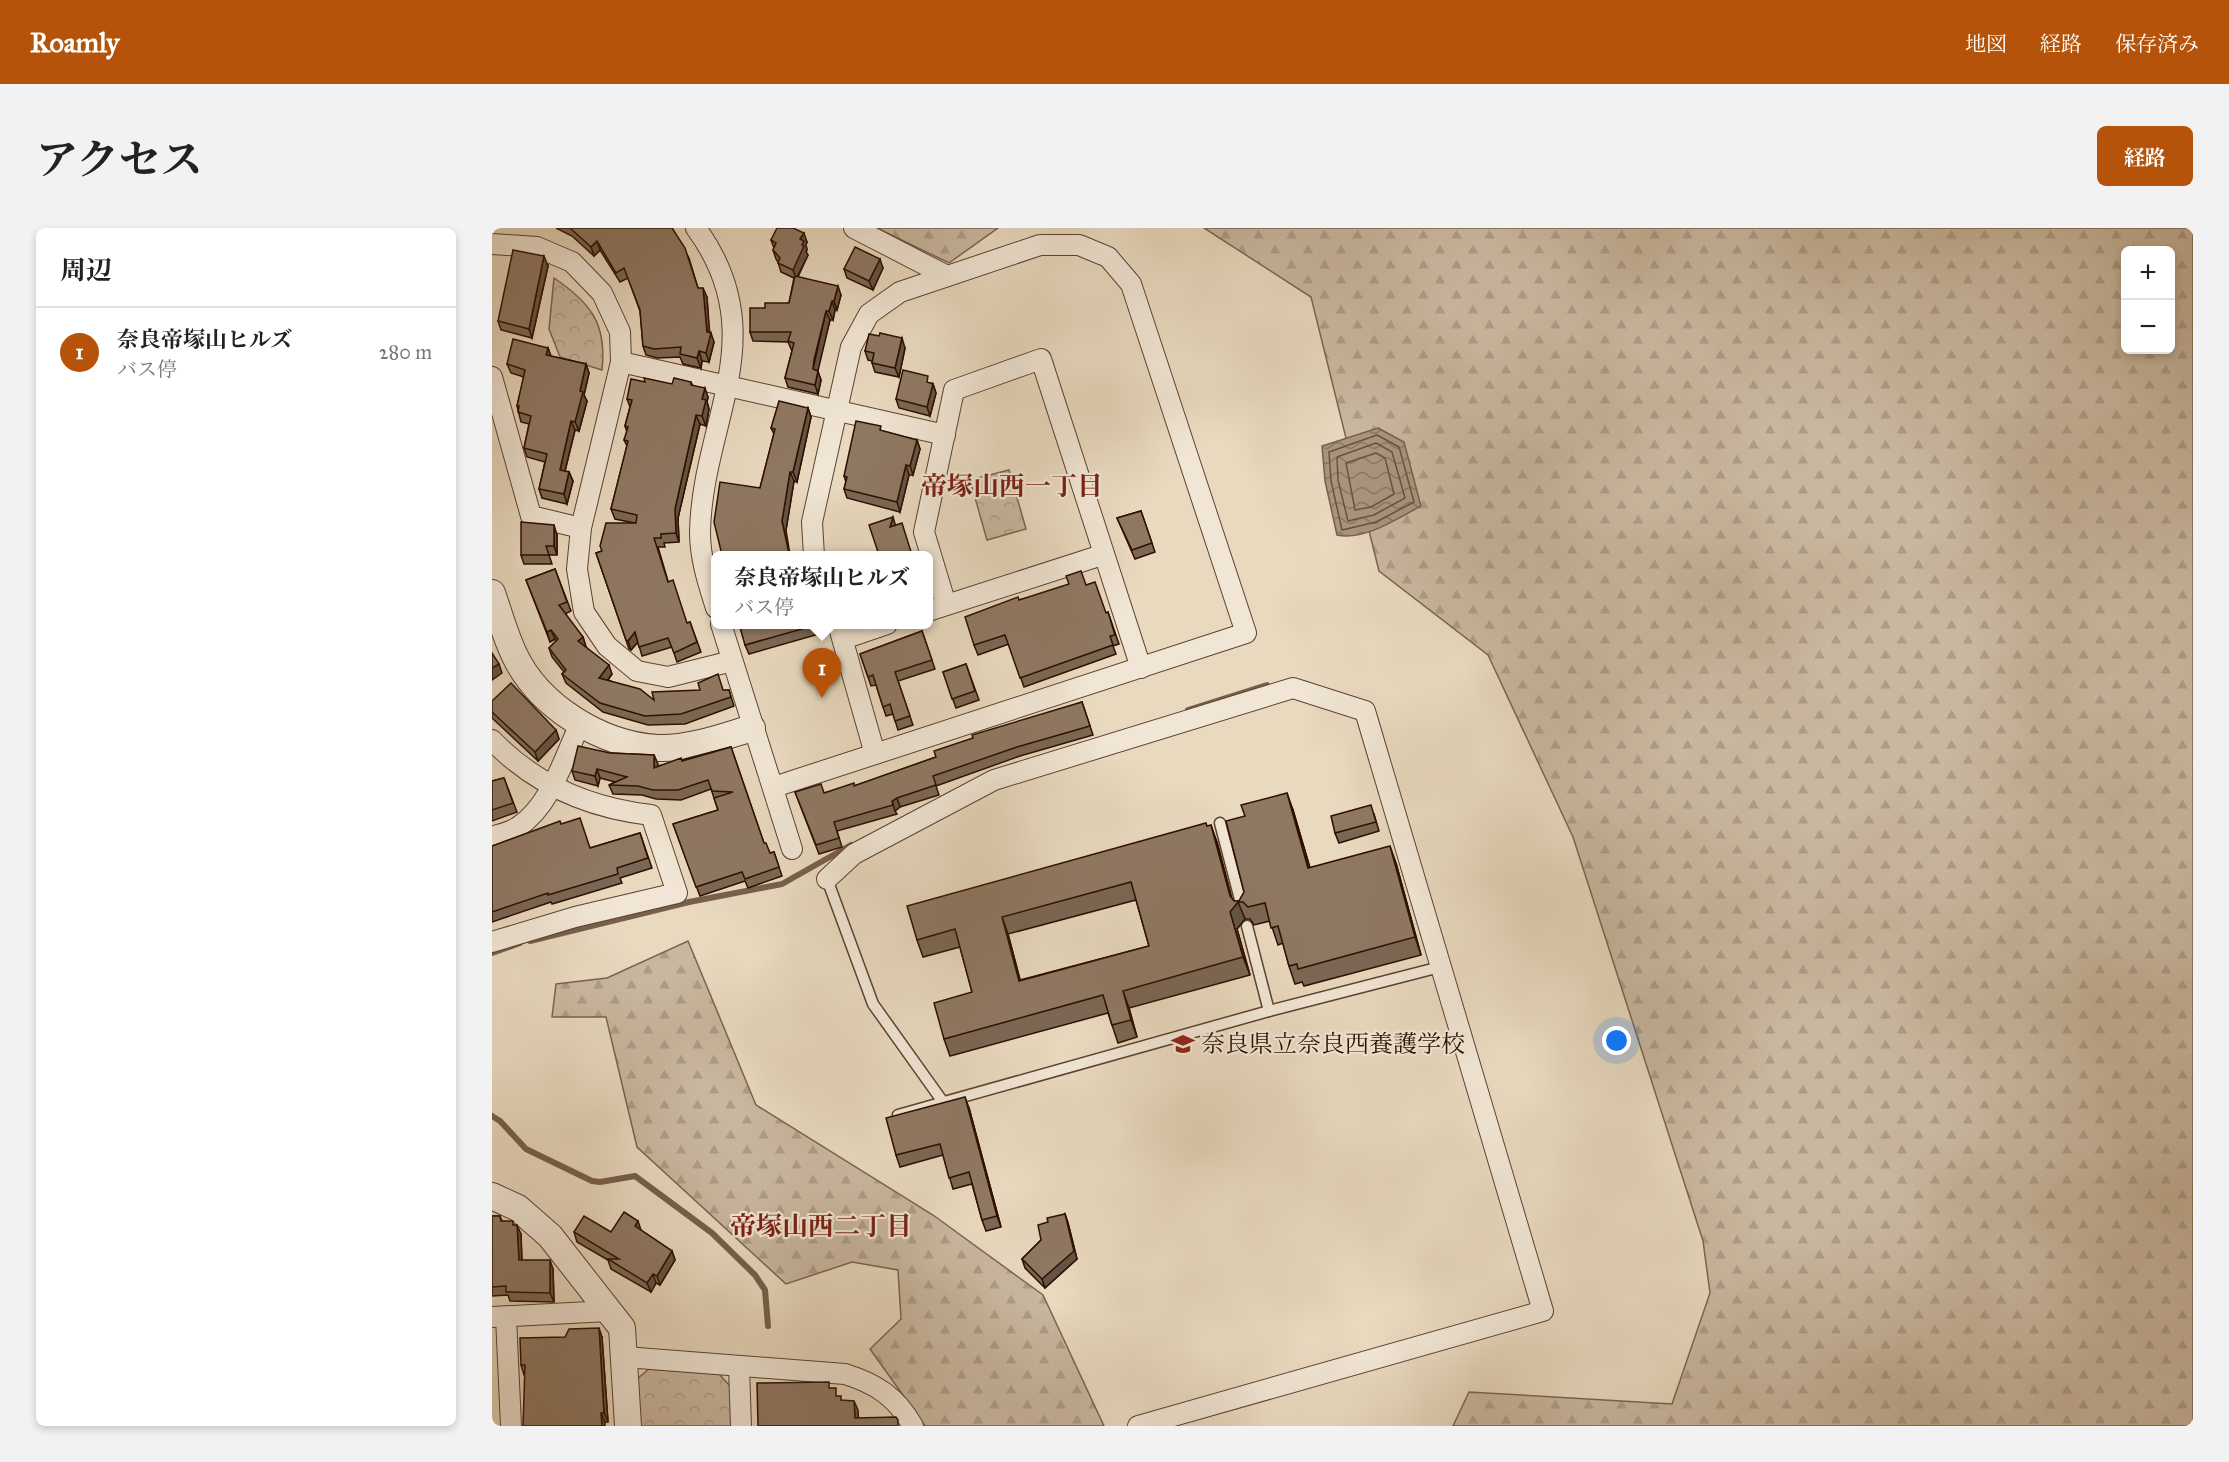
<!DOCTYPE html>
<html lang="ja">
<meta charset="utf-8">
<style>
body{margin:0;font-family:"IM FELL Great Primer","Noto Serif JP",serif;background:#f2f2f2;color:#222}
.controls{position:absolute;right:18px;top:18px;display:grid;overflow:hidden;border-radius:9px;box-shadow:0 3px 9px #0003}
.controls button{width:54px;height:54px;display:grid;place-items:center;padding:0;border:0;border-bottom:2px solid #e0e0e0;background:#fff;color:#222;font:30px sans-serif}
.you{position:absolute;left:1125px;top:813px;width:21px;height:21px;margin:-15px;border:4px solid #fff;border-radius:50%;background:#1a73e8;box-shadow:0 0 0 9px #1a73e833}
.badge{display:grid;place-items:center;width:39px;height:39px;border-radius:50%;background:#b45309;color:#fff;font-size:20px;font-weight:700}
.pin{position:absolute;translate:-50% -50px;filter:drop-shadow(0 2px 3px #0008)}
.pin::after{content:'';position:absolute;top:32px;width:21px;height:18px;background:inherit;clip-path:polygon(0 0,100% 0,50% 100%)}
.popup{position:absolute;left:219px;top:323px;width:222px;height:78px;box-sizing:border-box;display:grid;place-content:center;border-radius:9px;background:#fff;filter:drop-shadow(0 2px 4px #0005);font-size:20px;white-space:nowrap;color:#767676}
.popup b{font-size:22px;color:#222}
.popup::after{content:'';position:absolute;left:50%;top:100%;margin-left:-12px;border:12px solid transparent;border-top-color:#fff}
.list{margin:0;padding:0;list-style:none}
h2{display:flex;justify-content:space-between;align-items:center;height:78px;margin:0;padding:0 24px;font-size:26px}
h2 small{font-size:20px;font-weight:400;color:#767676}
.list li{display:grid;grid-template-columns:39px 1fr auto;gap:18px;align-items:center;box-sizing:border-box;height:90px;padding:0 24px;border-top:2px solid #e0e0e0}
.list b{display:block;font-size:22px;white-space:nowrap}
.list p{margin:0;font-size:20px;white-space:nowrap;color:#767676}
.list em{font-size:20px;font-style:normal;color:#767676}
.map{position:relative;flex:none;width:1701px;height:1198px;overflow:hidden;border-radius:9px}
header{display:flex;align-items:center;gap:36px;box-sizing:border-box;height:84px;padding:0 30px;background:#b45309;color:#fff}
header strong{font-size:28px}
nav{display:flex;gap:33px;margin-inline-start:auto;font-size:21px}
.intro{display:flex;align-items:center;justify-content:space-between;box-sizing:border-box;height:144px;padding:0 36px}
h1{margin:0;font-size:42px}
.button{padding:15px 27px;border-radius:9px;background:#b45309;color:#fff;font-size:21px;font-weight:700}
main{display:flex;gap:36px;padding:0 36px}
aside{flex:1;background:#fff;border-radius:9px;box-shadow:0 3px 9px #0003}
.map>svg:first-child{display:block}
</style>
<header>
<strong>Roamly</strong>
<nav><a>地図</a><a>経路</a><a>保存済み</a></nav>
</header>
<div class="intro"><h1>アクセス</h1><a class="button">経路</a></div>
<main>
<aside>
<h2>周辺<small></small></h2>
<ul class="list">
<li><span class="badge">1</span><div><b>奈良帝塚山ヒルズ</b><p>バス停</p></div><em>280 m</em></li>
</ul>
</aside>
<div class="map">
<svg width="1701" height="1198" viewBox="0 0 1701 1198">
<defs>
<pattern id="forest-firs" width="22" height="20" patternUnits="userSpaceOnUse" patternTransform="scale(1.5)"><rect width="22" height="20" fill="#c9b79f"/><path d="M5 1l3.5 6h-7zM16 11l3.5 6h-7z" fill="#ad9c87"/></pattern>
<pattern id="park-crowns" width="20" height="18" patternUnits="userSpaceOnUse" patternTransform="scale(1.5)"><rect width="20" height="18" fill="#c9b79f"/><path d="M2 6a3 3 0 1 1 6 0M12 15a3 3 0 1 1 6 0" fill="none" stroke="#ad9c87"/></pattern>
<pattern id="water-waves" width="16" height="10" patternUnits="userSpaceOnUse" patternTransform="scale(1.5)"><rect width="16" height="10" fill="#a9947e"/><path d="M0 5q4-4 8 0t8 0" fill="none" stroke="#8a7765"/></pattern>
</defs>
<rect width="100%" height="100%" fill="#e9d9bf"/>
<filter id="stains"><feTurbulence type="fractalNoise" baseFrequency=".00333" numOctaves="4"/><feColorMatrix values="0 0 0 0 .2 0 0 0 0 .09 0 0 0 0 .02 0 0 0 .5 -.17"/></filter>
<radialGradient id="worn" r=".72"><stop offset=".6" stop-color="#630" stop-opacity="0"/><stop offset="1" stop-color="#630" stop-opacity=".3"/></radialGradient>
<!-- forest -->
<g fill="url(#forest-firs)" stroke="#7b6350" stroke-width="1.5" fill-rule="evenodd">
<polygon points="385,0 506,0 457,35"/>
<path d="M712,0H1701V1198H961L977,1164L1180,1176L1218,1065L1211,1013L1081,609L996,427L887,343L819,69ZM1634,22H1678V122H1634Z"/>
<polygon points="196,713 264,877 441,987 551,1067 612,1198 433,1198 378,1121 409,1091 406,1042 360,1034 294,1056 145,919 114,789 60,789 64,756 115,750"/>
</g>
<!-- park -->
<g fill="url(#park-crowns)" stroke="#7b6350" stroke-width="1.5">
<path d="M62,50C99,75 115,96 110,142L68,129L57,101Z"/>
<polygon points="517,242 534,301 495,312 478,252"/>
<polygon points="157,1141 227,1146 238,1158 240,1198 147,1198 145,1151"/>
</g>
<!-- water -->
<path fill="url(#water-waves)" stroke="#775f4c" stroke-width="1.5" d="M886,200L912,214L929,278C906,290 873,313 845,307L833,253L830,218Z"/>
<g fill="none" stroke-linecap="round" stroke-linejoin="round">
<!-- shore -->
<g stroke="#6b523f" stroke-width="1.5">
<polygon points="885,207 907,219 922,274 884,294 850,302 839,253 837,224"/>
<polygon points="884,215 900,224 913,270 882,287 856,293 846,252 845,229"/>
<polygon points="884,225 893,230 902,266 879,279 863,282 854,235"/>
</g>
<!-- stream -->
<g stroke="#775f4c" stroke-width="6">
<polyline points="696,482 775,457"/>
<polyline points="38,713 197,674 290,656 359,617"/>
<polyline points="0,725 28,715"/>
<polyline points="0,888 8,893 34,921 100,953 108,954 143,948 220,1005 263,1047 273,1062 276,1098"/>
</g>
<!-- service casing -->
<g stroke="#5c4230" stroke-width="13">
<g id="service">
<polyline points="728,595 751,683"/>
<polyline points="335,651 381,776 451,874"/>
<polyline points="755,698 777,783"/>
<polyline points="406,887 777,783 948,739"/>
</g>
</g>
<!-- minor casing -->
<g stroke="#5c4230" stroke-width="22">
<g id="minor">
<path d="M204,0C283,108 210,193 208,304C208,331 216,354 224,380"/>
<polyline points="362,0 455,48"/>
<polyline points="0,16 45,19 80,34 110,65 128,104 129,134 89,300 85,341 92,384 115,418 145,443 176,449 240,433"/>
<polyline points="129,134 453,207"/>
<polyline points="0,149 39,288 89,300"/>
<polyline points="454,377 432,304 462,162 549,131 649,440"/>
<polyline points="436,383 610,327"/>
<polyline points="229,396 300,621"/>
<polyline points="346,396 383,526"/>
<polyline points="351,411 395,396"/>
<path d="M0,512C43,557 98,580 159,587L185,665L83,689L0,714"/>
<polyline points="282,559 754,405 639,56 616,29 587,17 548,17 408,64 377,86 359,119 320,294 322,328"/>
<path d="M0,609C8,606 19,604 26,599C59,577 72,530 88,496"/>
<polyline points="335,651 362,626 502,552 801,460 873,483 1051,1083 646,1198"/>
<polyline points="0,1089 117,1083"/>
<polyline points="14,1089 19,1198"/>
<path d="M133,1129L353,1146C385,1156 404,1169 421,1198"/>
<polyline points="247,1139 249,1198"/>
</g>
</g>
<!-- tertiary casing -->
<g stroke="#5c4230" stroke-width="28">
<g id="tertiary">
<path d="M0,365C7,385 13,407 22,426C46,478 109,517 166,520C198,521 230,509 260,500"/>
<polyline points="0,968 26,980 58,1008 130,1100 136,1198"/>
</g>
</g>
<!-- service -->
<use href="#service" stroke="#f1e6d5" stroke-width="10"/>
<!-- minor -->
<use href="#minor" stroke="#f1e6d5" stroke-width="20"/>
<!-- tertiary -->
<use href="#tertiary" stroke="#f1e6d5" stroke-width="26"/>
</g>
<!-- wall -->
<g fill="#7b6755" stroke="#2d0f00" stroke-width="1.5" fill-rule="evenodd">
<polygon points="64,0 180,0 197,30 206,60 215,69 217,105 222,114 217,134 210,133 209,140 191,136 188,129 165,130 154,127 151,118 148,83 136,50 128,54 108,22 102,28 80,8"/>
<polygon points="279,12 315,14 314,17 315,22 314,24 316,27 306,49 349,67 345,82 343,82 341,92 338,92 325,142 329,152 326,166 296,159 293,150 300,123 296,114 261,113 258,104 273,80 297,75 302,50 289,44 286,34 284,31 281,22 282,20"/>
<polygon points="56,38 40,110 9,102 6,93"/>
<polygon points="391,40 381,62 355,50 352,41"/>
<polygon points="56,120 59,128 94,136 97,145 92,167 95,173 87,203 83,202 73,243 77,244 81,253 75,276 50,270 47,261 53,234 35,229 32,220 37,196 29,194 25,178 32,149 19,145 15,136"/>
<polygon points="413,120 407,149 383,144 380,135 380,133 376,132 373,123"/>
<polygon points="153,154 180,156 199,154 201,158 216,169 215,174 217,181 214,198 208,196 186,290 187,314 172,315 173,319 166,319 176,353 195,395 198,394 209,424 185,434 180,419 150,428 146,414 139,422 137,421 104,325 110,323 142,295 123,291 119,281 135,218 132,212 135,204 133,198 138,179 135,171"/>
<polygon points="439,155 441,156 444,165 438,188 407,180 404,171"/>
<polygon points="316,180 319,189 305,254 302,253 294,302 268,260 282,206 279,200"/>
<polygon points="390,203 425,212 428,221 421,247 417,247 408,284 355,270 352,261 354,254 352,248"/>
<polygon points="649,283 663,324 643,331 625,290"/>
<polygon points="65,307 65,327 57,327 60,336 32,336 29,327"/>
<polygon points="63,341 79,383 73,386 91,409 94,419 120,446 116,452 162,472 237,462 242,478 193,496 156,497 111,484 74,455 70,446 72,444 60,429 57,420 64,413 63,411 58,414 34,352"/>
<polygon points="594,357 614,385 616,384 627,416 621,418 624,426 532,459 517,416 486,427 482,417 527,372"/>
<polygon points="324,396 327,406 257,426 253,417"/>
<polygon points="430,403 443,441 406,453 421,497 406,502 401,486 394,488 384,457 379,458 368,426"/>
<polygon points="474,436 487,472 464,480 451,444"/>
<polygon points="0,473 64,502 67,511 46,533 0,490"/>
<polygon points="590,474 601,507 528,528 444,558 447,567 408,579 403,583 405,586 345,603 350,619 327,626 303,564 332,565 362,558 444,529"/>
<polygon points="239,519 272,615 278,625 282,624 290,648 256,660 253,653 208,668 181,596 226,582 219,561 189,572 164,571 150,567 121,566 117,557 123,554 108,550 106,558 83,552 80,543 118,525 162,527 166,538"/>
<polygon points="12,550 25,584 0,593 0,553"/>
<path d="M801,582L818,640L904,635L929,727L812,758L810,754L803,756L797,738L791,715L786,717L778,693L762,697L758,691H753L745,701L758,747L637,780L645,809L626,815L616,785L458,828L452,811L480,764L468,719L431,729L425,712L715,598L725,614L740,671L742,673H747ZM644,672L657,718L528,752L516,706Z"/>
<polygon points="882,586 887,603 847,615 843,605"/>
<polygon points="69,596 98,620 148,605 160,640 128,650 130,655 60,676 59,674 0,694 0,618"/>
<polygon points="477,880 509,999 494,1003 490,992 480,956 461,961 451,927 408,939 404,927"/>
<polygon points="573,986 576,995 585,1031 553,1060 533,1040 530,1031 549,1012 556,994"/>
<polygon points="0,988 8,988 10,993 22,997 29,1006 30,1032 61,1041 62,1074 18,1073 16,1067 0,1068"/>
<polygon points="149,1002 180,1023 183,1032 168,1057 164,1055 159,1064 119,1041 116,1032 85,1014 82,1004 119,1004"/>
<polygon points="110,1109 116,1194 113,1194 32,1147 29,1137"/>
</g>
<!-- shaded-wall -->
<g fill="#645445" stroke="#2d0f00" stroke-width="1.5">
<polygon points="312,5 315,14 314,17 315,22 314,24 316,27 304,51 301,42 308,11"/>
<polygon points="105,13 108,22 102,28 99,19"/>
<polygon points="52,28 56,38 40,110 37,101"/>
<polygon points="388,31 391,40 381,62 377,53"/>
<polygon points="346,58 349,67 345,82 342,73"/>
<polygon points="211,60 215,69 218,109 219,105 222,114 217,134 214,125 215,104"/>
<polygon points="340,73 343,82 341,92 337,83"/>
<polygon points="334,83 338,92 324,151 321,141"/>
<polygon points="410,110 413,120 407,149 403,140"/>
<polygon points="56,120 59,129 54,127"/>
<polygon points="207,123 210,133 209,140 205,130"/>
<polygon points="94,136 97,145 92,167 95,173 87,203 83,194 88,163"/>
<polygon points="326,143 329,152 326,166 323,157"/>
<polygon points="441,156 444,165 438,188 435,179"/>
<polygon points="213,160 216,169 215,174 217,181 214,198 210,188 210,171"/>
<polygon points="316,180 319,189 305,254 301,244"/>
<polygon points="204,187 208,196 186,290 187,314 184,305 183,281"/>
<polygon points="79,193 83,202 71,251 68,242"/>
<polygon points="425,212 428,221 421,247 418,238"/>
<polygon points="414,237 417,247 408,284 405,274"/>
<polygon points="77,244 81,253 75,276 72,266"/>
<polygon points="298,244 302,253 294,302 298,327 296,321 290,293"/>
<polygon points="401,289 404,299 398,299"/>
<polygon points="62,297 65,307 65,327 62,318"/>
<polygon points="59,402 63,411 58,414 55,404"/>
<polygon points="143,404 146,414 139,422 136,413"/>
<polygon points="91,409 94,419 90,422 86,413"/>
<polygon points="7,436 10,445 0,452 0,440"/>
<polygon points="117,437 120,446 110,459 107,450"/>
<polygon points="64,502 67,511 46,533 43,524"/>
<polygon points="162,527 166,536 165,549 162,540"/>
<polygon points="105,541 108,550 106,558 103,548"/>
<polygon points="795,565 801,582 823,657 816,640"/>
<polygon points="405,570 408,579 403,583 400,573"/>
<polygon points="719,597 725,614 742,679 746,674 753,691 745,701 758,747 751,729 738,684 738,668"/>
<polygon points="898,618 904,635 929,727 923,709"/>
<polygon points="510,689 516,706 533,770 527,753"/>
<polygon points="631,763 637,780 645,809 639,792"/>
<polygon points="473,869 477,880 509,999 505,988"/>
<polygon points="573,986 576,995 585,1031 553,1060 550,1051"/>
<polygon points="146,993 149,1002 146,1008 143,998"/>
<polygon points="25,997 29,1006 30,1042 27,1032"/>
<polygon points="180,1023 183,1032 168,1057 165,1048"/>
<polygon points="58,1032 61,1041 62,1074 58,1065"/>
<polygon points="161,1046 164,1055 159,1064 155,1055"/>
<polygon points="107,1100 110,1109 116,1194 112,1185"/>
<polygon points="362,1173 366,1182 367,1198 363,1190"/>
<polygon points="109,1185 113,1194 113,1198 110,1198"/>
</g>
<!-- building -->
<g fill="#8f7863" stroke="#2d0f00" stroke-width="1.5" fill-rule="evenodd">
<polygon points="78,0 180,0 193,20 206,60 211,60 215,104 219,105 214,125 207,123 205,130 188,126 189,119 162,121 151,118 148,82 132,40 124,45 105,13 99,19"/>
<polygon points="285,0 301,0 312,5 308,11 312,13 310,17 312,18 301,42 286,35 288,30 281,22 284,15 279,12"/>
<polygon points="363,19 388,31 377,53 352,41"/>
<polygon points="21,22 52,28 37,101 6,93"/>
<polygon points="303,48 346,58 342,73 340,73 337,83 334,83 322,132 321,141 326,143 323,157 293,150 302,115 296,113 299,104 258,104 258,80 273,80 273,75 297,75"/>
<polygon points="388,105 410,110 403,140 380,135 382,125 373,123 377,106 387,108"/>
<polygon points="21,111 56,120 54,127 94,136 88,163 91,164 83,194 79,193 68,242 77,244 72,266 47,261 55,226 32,220 39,188 26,184 27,178 25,178 33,142 15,136"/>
<polygon points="411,142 436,148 435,154 441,156 435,179 404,171"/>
<polygon points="152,150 180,156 182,150 199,154 199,157 213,160 210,171 214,172 210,188 204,187 183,281 184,305 169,306 169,310 162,310 176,354 181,352 195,395 198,394 205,414 182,425 176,410 147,419 143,404 136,413 134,412 104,325 110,323 108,318 114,295 144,295 145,287 119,281 136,213 132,212 136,199 133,198 140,172 135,171 139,151 153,154"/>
<polygon points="287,173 316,180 301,244 298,244 290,293 296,321 298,327 230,327 222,294 228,254 268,260 283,201 279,200"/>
<polygon points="364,193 389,198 388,202 425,212 418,238 414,237 405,274 352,261 355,249 352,248"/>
<polygon points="649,283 660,315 640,322 625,290"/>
<polygon points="401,289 398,299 410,295 420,327 387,327 377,297"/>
<polygon points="29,294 62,297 62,318 54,318 57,327 29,327"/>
<polygon points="63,341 75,374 67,377 91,409 86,413 117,437 107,450 148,461 162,472 160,464 208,462 206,455 226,446 231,462 237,462 239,469 189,486 153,488 108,475 70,446 74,442 57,420 66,411 59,402 55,404 34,352"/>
<polygon points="589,343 594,357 603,354 614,385 616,384 623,407 618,408 621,417 528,450 513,407 482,417 473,389 526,369 527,372 577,356 574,348"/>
<polygon points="247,396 324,396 324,397 253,417"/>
<polygon points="430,403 440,432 403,444 418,488 403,493 398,476 391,479 381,447 376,449 368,426"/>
<polygon points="0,425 7,436 0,440"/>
<polygon points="474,436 483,463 460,471 451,444"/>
<polygon points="19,455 64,502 43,524 0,484 0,473"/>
<polygon points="590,474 598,498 525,519 441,548 444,557 405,570 400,573 401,577 342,594 347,610 324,617 303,564 329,556 332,565 362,555 362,558 444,529 442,523 481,510 480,507"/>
<polygon points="86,518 118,525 162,527 162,540 189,530 190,533 239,519 272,615 274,615 278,625 282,624 287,639 253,651 250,644 204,659 181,596 226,582 222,570 241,564 220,563 216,552 186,562 161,562 146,558 117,557 135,549 105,541 103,548 80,543"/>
<polygon points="12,550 21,575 0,582 0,553"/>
<path d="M795,565L816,640L898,618L923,709L806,741L805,736L797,738L786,698L779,700L773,675L756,679L751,674H746L738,684L751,729L631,763L639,792L620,797L611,767L452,811L442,775L480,764L463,701L425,712L415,678L714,595L715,598L719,597L738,668L742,673H747L752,664L734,593L753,588L749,577ZM639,654L657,718L527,753L510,689Z"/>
<polygon points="879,577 884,594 843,605 839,588"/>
<polygon points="88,590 98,620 148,605 156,630 125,640 126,646 56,667 56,665 0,684 0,618 68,593 69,596"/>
<polygon points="473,869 505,988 490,992 477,944 457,950 448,916 404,927 394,890"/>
<polygon points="132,984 146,993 143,998 180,1023 165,1048 161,1046 155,1055 116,1031 127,1031 82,1004 92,988 119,1004"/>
<polygon points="573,986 582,1023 550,1051 530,1031 549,1012 546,997 556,994 555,990"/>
<polygon points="0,988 8,988 9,993 21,993 21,997 25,997 27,1032 58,1032 58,1065 14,1064 14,1058 0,1059"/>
<polygon points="107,1100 112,1185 109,1185 110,1198 31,1198 33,1137 29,1137 28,1110 73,1109 77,1101"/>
<polygon points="337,1154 337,1160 344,1160 344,1168 349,1168 349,1172 362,1173 363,1190 404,1189 406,1192 406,1198 266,1198 265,1155"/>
</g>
<!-- icons -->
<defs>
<g id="school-bare" transform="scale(1.8)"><path d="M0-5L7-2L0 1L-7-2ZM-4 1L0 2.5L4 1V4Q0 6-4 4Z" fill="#8f2418" stroke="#f1e6d5" stroke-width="2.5" paint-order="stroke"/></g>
</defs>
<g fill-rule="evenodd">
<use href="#school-bare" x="691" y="816"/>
</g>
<g text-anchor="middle" stroke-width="4.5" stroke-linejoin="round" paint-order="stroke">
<!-- poi labels -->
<g font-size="24" fill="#2d0f00" stroke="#f1e6d5" text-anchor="start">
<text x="709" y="824">奈良県立奈良西養護学校</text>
</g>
<!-- neighbourhood labels -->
<g font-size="26" font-weight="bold" fill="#7a1f14" stroke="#f1e6d5">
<text x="520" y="267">帝塚山西一丁目</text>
<text x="329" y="1007">帝塚山西二丁目</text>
</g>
</g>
<rect width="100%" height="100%" filter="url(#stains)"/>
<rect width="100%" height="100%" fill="url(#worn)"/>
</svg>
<div class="controls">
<button>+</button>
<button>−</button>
</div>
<div class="you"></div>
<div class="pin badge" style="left:330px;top:470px">1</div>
<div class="popup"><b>奈良帝塚山ヒルズ</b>バス停</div>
</div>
</main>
